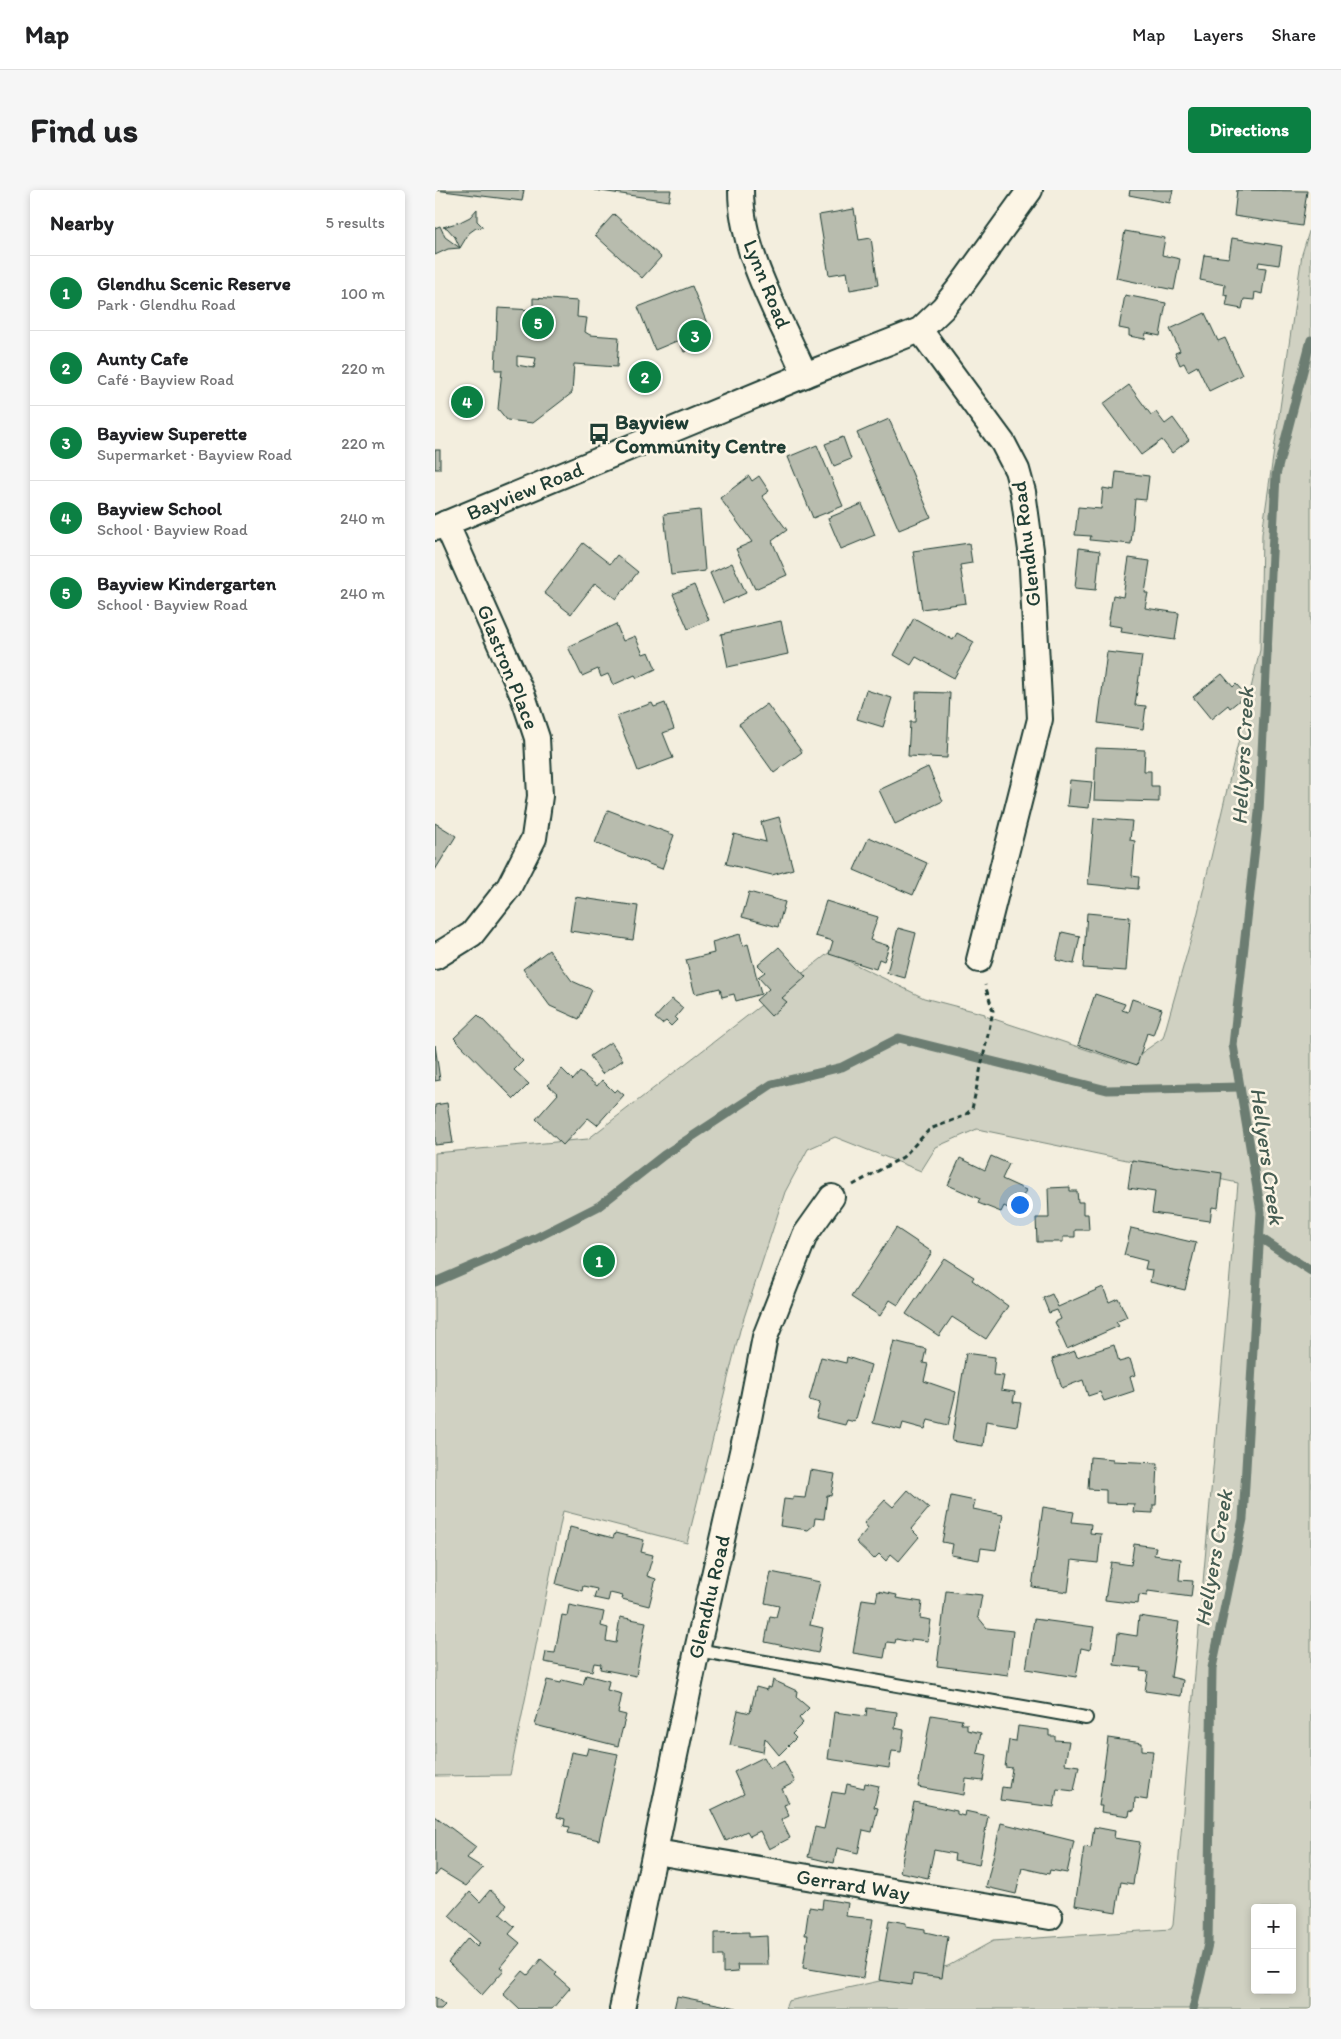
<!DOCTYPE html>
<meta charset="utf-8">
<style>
body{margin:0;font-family:Itim,sans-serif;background:#f6f6f6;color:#202124}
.controls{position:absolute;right:15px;bottom:15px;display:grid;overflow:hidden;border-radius:5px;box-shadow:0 2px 8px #0003}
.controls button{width:45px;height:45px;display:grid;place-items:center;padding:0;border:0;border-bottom:1px solid #e0e0e0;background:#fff;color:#202124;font:25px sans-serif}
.you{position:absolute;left:584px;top:1014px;width:18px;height:18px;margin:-12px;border:4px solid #fff;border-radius:50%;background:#1a73e8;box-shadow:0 0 0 8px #1a73e833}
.badge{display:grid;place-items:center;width:32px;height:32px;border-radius:50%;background:#0b8043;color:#fff;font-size:16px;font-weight:700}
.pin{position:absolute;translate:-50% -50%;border:2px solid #fff;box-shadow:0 1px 5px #0006}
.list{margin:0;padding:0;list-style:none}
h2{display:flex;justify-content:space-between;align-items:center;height:65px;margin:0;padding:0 20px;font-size:21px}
h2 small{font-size:16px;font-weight:400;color:#757577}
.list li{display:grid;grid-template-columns:32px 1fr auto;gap:15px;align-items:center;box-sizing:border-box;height:75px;padding:0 20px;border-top:1px solid #e0e0e0}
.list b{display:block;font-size:19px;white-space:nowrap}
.list p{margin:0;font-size:16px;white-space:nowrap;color:#757577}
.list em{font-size:16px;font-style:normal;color:#757577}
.map{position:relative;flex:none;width:876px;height:1819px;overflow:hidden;border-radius:5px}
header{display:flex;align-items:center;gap:30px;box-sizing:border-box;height:70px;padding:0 25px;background:#fff;border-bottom:1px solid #e0e0e0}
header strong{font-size:24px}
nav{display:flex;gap:28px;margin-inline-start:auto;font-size:18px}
.intro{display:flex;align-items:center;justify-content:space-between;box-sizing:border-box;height:120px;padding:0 30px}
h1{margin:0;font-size:35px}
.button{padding:12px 22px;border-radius:5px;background:#0b8043;color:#fff;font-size:18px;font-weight:700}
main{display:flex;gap:30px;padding:0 30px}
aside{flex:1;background:#fff;border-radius:5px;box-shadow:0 2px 8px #0003}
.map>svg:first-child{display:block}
</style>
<header>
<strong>Map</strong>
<nav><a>Map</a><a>Layers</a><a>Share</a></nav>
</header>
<div class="intro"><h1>Find us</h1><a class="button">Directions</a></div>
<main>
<aside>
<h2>Nearby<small>5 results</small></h2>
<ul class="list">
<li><span class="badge">1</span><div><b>Glendhu Scenic Reserve</b><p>Park · Glendhu Road</p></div><em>100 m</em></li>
<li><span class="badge">2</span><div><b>Aunty Cafe</b><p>Café · Bayview Road</p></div><em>220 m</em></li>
<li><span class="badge">3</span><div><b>Bayview Superette</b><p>Supermarket · Bayview Road</p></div><em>220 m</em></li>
<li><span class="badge">4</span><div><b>Bayview School</b><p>School · Bayview Road</p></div><em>240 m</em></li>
<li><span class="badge">5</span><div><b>Bayview Kindergarten</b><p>School · Bayview Road</p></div><em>240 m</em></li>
</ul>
</aside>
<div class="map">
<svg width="876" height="1819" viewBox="0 0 876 1819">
<rect width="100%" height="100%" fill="#f3eede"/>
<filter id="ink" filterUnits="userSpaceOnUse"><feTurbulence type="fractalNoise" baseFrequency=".02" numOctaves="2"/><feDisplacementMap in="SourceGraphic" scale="10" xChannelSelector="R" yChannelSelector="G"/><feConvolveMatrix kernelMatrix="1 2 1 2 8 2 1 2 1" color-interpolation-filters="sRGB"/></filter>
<g filter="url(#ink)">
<!-- green -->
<path fill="#d0d1c2" stroke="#78877b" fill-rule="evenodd" d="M876,35V1819H350L353,1811L513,1776L558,1751L736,1739L738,1735L803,993L542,939L501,957L486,981L400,947L373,959L350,1002L305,1140L252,1353L128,1321L75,1585L0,1586V963L153,949L395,762L489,808L550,824V826L692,873L728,848L760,735L825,460L827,344L867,64ZM820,1718H857V1800H820Z"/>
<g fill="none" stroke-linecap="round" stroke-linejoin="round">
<!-- stream -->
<g stroke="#6c7d72" stroke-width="9">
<polyline points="824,1047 876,1081"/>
<polyline points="0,1092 95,1051 164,1016 229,965 337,894 407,877 464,848 672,900 805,897"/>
<polyline points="758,1819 773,1754 777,1478 808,1329 826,1022 798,855 824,622 841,285 876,150"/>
</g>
</g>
<!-- building -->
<g fill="#b8bcae" stroke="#1f3d34" fill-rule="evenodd">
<polygon points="0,0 89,0 87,11"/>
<polygon points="159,0 236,0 234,11"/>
<polygon points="695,0 738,0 735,13 694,5"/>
<polygon points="802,0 872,1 867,36 799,26"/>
<polygon points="42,19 42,31 48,37 41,38 34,43 25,58 20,47 12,38 8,37 25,32 35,27"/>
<polygon points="419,19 424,50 436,48 443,95 415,100 412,82 394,85 384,25"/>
<polygon points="179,24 226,67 207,88 160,45"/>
<polygon points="5,36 10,47 25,58 13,59 0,65 0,38"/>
<polygon points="690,41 730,48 727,65 745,69 739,100 681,88"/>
<polygon points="797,48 847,56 844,75 824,72 823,77 831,78 827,104 820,102 819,110 809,109 807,119 791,116 793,106 789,105 790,95 765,90 769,65 794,68"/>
<polygon points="257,96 279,151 249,162 244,150 220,160 203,117"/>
<polygon points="690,105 731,113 725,146 711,143 710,149 694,146 694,140 684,138"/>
<path d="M98,108L143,111L142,127L152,128L150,142L155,145L184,147L182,177L139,174L137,203L98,233L72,230L63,219L67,180H60L63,118L98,120ZM82,166L101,168L99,178L82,175Z"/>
<polygon points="770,123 783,151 790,148 807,185 774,201 762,176 753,181 749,173 745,175 740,163 745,161 735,139"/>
<polygon points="694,195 716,225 721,222 730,234 738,228 754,250 737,263 727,250 706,265 668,214"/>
<polygon points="454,229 496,327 464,340 422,243"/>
<polygon points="408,247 416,269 399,276 390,254"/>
<polygon points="382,255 408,316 378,328 353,267"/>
<rect x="0" y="260" width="5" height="19"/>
<polygon points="681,282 714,286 711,310 700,309 696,354 655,350 656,346 640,345 643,317 666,319 668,298 679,300"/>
<polygon points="314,286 317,291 324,286 334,301 327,306 352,340 337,351 352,385 320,399 301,359 317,352 285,308"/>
<polygon points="427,314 440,345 406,359 393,328"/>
<polygon points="265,320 270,381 236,385 229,324"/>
<polygon points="148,353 175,374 182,365 203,382 181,409 160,393 136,424 109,403"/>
<polygon points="534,353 537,373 525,375 531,413 487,419 478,361"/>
<polygon points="644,358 665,361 661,400 640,398"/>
<polygon points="694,368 715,371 710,403 713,403 710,418 744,423 740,450 686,442 687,437 673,435 678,405 688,407"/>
<polygon points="297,373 311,403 288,413 275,383"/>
<polygon points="259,395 274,430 253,439 238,404"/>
<polygon points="479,428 518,450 522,443 539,452 519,488 481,467 476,475 459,465"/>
<polygon points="346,431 353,464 293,477 286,444"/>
<polygon points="181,434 188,451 200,446 208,464 214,462 221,479 202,488 200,485 178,495 173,484 166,487 163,479 147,486 133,457"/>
<polygon points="672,462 707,466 700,515 711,516 708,539 663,533"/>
<polygon points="787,484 798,497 801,494 811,505 795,518 793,515 776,529 758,507"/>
<polygon points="431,500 457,508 448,537 422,529"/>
<polygon points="481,502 515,503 512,568 473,566 475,532 480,532"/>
<polygon points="217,513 219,517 230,513 239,539 228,543 238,568 203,581 182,526"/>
<polygon points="332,514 367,562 339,583 304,534"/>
<polygon points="661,558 710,560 709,581 716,581 716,596 724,596 724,612 659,610"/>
<polygon points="493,577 508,611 460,634 444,600"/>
<polygon points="635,590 657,592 654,618 632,616"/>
<polygon points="173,620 239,645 227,679 160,653"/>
<polygon points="344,627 358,679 337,685 291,674 299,644 331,652 326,632"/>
<polygon points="659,628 697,631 695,650 700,651 697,686 704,687 703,699 653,694"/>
<polygon points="0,633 21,646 0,680"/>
<polygon points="434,647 492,673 478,705 419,680"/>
<polygon points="314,702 350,712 343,737 307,727"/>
<polygon points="140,707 203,716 198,750 135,741"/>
<polygon points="391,711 443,727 435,750 454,756 449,771 444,769 441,779 394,764 398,751 380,746"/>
<polygon points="652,723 695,727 691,781 648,778"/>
<polygon points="463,738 481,743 470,788 452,783"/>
<polygon points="627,742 645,746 639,774 621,770"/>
<polygon points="305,744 308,756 313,754 326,804 301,811 299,804 287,807 285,798 260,804 251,770 279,763 277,752"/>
<polygon points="344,757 371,787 347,808 352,812 336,826 321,810 334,799 323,787 330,782 323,775"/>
<polygon points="114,760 137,791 157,800 144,829 115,816 88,779"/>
<polygon points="660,804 690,814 687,820 693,822 697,809 727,819 718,845 712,843 702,875 643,855"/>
<polygon points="237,809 248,818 240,828 242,830 236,836 231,831 227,834 220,828"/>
<polygon points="43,825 88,871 79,880 94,894 79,909 19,848"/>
<polygon points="176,852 188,870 167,884 155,866"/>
<polygon points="0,855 5,890 0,891"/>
<polygon points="127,879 138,890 145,882 162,896 167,890 179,902 182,899 189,905 162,935 153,928 128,955 101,929 123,904 113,895"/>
<polygon points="12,913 18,953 0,955 0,915"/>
<polygon points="556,966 574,974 567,989 591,1000 581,1022 569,1016 566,1022 543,1013 545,1009 513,995 525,968 550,980"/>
<polygon points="697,970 787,983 783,1018 777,1017 775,1031 717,1023 720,1002 693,998"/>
<polygon points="635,997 635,1001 642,1001 643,1012 648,1012 648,1024 653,1024 654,1040 640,1040 640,1047 628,1047 628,1052 602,1052 601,1028 614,1028 613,998"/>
<polygon points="461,1038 497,1062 463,1115 455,1110 445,1126 416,1107"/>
<polygon points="696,1038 761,1053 750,1100 715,1092 717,1080 710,1079 712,1071 689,1065"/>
<polygon points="509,1068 539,1087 537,1090 573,1116 551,1149 517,1127 504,1146 471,1124"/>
<polygon points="668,1097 674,1112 683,1108 692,1127 681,1132 684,1136 632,1159 620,1132 626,1129 622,1120 614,1123 608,1108 617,1104 623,1117"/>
<polygon points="459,1151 491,1159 488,1173 493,1174 489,1191 521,1202 513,1235 493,1230 490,1239 468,1233 466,1240 438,1233"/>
<polygon points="679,1155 684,1172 695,1169 700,1185 695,1187 699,1201 669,1211 665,1202 653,1206 648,1190 627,1198 617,1169 640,1161 642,1167"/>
<polygon points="531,1163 560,1167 558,1185 569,1186 566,1200 580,1202 578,1212 586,1213 582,1236 551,1231 548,1256 517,1251"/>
<polygon points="386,1167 411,1173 412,1167 436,1175 420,1232 412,1230 410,1235 381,1228 385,1213 374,1210"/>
<polygon points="655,1267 678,1269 678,1271 723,1273 721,1315 718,1315 718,1323 698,1322 699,1314 671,1313 671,1300 653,1299"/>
<polygon points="375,1280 400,1284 396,1306 392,1305 389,1329 380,1328 379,1335 373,1340 345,1336 349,1309 358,1310 358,1307 370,1308"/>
<polygon points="473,1300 494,1318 476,1339 484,1347 464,1371 456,1364 451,1371 444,1364 439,1369 421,1352 433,1338 429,1333 450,1310 458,1317"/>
<polygon points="516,1306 540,1311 538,1319 568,1325 561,1360 546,1358 544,1370 516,1365 518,1354 507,1352"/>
<polygon points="608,1317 639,1322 637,1332 656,1334 655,1343 666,1344 663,1373 637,1370 633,1402 597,1397"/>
<polygon points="135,1337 178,1348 180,1343 209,1350 206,1362 218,1365 212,1386 221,1389 214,1416 187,1409 188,1406 175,1403 173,1411 159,1408 162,1399 148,1396 147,1401 121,1394"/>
<polygon points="699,1354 721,1357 719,1365 746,1369 744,1390 758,1391 756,1407 713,1401 712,1406 704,1405 703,1414 670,1410 676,1372 696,1375"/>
<polygon points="336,1382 385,1392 375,1435 388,1438 383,1463 330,1452 335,1426 341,1427 344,1416 330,1413"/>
<polygon points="443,1401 462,1405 461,1408 487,1412 485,1428 496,1430 493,1451 476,1449 476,1452 461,1449 460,1453 452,1452 449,1468 418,1463 427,1409 441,1411"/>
<polygon points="511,1401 547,1405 543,1427 552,1438 578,1441 573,1485 502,1476"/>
<polygon points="134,1415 169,1422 166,1436 173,1438 171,1451 181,1453 185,1427 211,1432 201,1486 165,1479 166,1474 159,1473 157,1481 109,1472 111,1462 120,1463 127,1425 132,1426"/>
<polygon points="704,1426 744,1432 736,1487 748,1490 746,1506 710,1501 713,1482 705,1481 706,1478 679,1475 683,1443 702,1446"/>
<polygon points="599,1429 659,1437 655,1460 646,1458 641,1487 591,1479"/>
<polygon points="151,1485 174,1491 172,1500 187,1504 183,1523 191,1525 183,1556 100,1535 112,1490 126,1493 127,1490 148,1495"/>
<polygon points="338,1490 362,1501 361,1507 374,1518 364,1528 368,1533 357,1544 361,1548 344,1565 330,1548 328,1562 295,1555 303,1520 315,1523 321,1497 332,1500 332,1497 336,1498"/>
<polygon points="432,1518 462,1522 460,1538 469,1540 466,1562 457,1561 454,1578 393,1569 399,1522 431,1526"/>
<polygon points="496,1525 527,1530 526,1534 532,1534 532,1540 546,1543 542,1563 552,1565 548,1591 531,1589 529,1605 483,1597"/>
<polygon points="583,1536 614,1540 614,1546 620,1546 620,1550 634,1551 630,1574 644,1576 639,1601 622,1599 619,1617 565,1610 567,1597 574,1598 577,1578 570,1577 574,1550 581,1551"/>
<polygon points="673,1548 707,1553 707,1560 718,1561 712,1610 700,1608 699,1621 695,1620 694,1626 666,1622 667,1616 664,1616"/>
<polygon points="153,1558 183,1564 164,1650 133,1643 135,1637 129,1636 130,1629 122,1627 136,1562 151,1565"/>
<polygon points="329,1567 335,1578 349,1571 360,1592 347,1599 354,1613 349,1615 354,1626 346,1630 355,1648 334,1659 325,1641 315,1646 312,1641 291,1651 276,1620 309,1604 299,1582"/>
<polygon points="430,1593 444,1596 439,1617 443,1618 437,1642 428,1640 423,1663 402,1658 399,1673 373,1667 380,1637 389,1639 397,1602 410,1604 412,1594 429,1598"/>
<polygon points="479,1612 522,1621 522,1624 529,1626 530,1621 553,1626 544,1675 519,1670 520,1664 499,1660 493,1688 465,1682"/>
<polygon points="0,1626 41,1657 32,1668 48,1678 31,1696 5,1680 0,1686"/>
<polygon points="566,1633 639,1651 632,1683 615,1680 614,1684 587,1678 581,1704 551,1697"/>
<polygon points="659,1637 680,1641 679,1648 705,1652 698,1694 686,1692 681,1722 640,1715 649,1657 656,1658"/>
<polygon points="55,1700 72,1715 65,1724 80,1737 74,1744 85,1753 65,1777 69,1780 47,1805 13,1772 33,1748 42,1757 45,1753 14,1726 35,1702 45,1712"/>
<polygon points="388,1709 413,1713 411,1726 438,1729 428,1788 368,1778 373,1745 370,1745 374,1717 387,1719"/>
<polygon points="454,1730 471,1733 471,1736 490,1739 490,1742 513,1747 507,1788 478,1784 477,1795 444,1790"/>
<polygon points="314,1742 314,1747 332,1746 333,1775 302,1775 303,1782 288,1783 288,1766 280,1766 280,1743"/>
<polygon points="106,1769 122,1783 120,1785 135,1798 117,1819 84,1819 68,1804 88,1781 93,1785"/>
<polygon points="242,1806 302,1818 301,1819 239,1819"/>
<polygon points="0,1807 10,1815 6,1819 0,1819"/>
</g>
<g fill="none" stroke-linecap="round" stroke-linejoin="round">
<!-- service casing -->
<g stroke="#1f3d34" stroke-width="16">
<polyline id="service" points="262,1460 651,1528"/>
</g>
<!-- minor casing -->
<g stroke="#1f3d34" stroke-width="28">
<g id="minor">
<path d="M306,0C306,64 345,127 370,185"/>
<polyline points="485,140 568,253 582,280 588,302 596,360 605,529 544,770"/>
<polyline points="0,338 370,185 485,140 508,118 525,97 595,0"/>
<polyline points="0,767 37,744 74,697 99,648 105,606 102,548 88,506 11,333"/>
<polyline points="221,1662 615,1727"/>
<polyline points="187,1819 262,1460 311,1244 330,1147 370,1045 397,1007"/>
</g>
</g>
<!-- path -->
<polyline stroke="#1f3d34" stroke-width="3" stroke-dasharray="5 4" stroke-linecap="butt" points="418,995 468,967 495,939 529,926 537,919 558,821 550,795"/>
<!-- service -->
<use href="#service" stroke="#fcf5e5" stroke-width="12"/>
<!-- minor -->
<use href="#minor" stroke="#fcf5e5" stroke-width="24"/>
</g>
</g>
<!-- icons -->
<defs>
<g id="bus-bare" transform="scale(1.725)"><path d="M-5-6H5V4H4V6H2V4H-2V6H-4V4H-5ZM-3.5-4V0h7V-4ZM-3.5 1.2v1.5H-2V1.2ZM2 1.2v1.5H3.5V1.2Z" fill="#1f3d34" stroke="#fcf5e5" stroke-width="2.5" paint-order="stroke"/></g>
</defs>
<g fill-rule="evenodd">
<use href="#bus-bare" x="164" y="244"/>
</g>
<g text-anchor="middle" stroke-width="5" stroke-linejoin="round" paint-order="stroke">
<!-- street labels -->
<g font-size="21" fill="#1f3d34" stroke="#fcf5e5">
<text transform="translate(332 94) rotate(68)" y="7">Lynn Road</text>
<text transform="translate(90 301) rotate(-22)" y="7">Bayview Road</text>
<text transform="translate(591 354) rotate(-97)" y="7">Glendhu Road</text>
<text transform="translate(73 477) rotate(68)" y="7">Glastron Place</text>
<text transform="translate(274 1407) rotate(-77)" y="7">Glendhu Road</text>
<text transform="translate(418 1695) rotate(9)" y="7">Gerrard Way</text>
</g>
<!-- poi labels -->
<g font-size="21" font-weight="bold" fill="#1f3d34" stroke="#fcf5e5" text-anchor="start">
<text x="180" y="239">Bayview<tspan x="180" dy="24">Community Centre</tspan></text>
</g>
<!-- water labels -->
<g font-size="22" font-style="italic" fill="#465d53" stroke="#fcf5e5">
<text transform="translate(807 566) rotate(-87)" y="8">Hellyers Creek</text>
<text transform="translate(833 966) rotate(82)" y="8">Hellyers Creek</text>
<text transform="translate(778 1368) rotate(-80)" y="8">Hellyers Creek</text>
</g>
</g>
</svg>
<div class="controls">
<button>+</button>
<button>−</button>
</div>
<div class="you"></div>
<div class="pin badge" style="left:164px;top:1071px">1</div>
<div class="pin badge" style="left:210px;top:187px">2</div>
<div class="pin badge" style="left:260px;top:146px">3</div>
<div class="pin badge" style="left:32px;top:212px">4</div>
<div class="pin badge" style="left:103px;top:133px">5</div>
</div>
</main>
